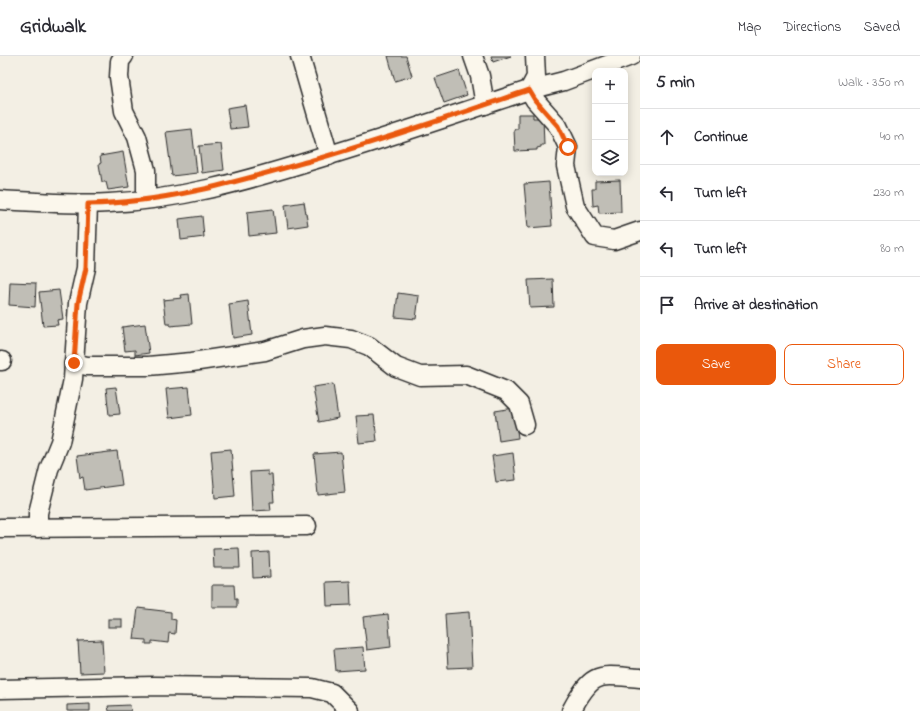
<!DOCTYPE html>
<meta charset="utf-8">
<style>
body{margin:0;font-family:"Indie Flower",sans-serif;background:#f7f7f7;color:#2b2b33}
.controls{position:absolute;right:12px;top:12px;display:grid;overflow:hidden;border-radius:8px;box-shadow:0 2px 10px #0003}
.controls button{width:36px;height:36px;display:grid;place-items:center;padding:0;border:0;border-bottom:1px solid #e1e1e2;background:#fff;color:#2b2b33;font:20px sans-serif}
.stop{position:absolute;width:12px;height:12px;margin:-9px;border:3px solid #ea580c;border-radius:50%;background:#fff}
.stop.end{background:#ea580c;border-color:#fff;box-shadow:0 1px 4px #0008}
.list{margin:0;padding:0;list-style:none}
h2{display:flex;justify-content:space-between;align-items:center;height:52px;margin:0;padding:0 16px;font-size:17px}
h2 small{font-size:13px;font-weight:400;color:#7c7c81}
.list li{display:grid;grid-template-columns:26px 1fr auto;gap:12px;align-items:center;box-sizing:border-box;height:56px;padding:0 16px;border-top:1px solid #e1e1e2}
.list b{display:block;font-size:15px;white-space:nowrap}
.list em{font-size:13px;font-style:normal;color:#7c7c81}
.actions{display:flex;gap:8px;padding:12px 16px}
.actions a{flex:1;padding:9px 0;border:1px solid #ea580c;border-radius:8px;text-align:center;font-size:14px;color:#ea580c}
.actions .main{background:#ea580c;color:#fff}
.icon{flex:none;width:22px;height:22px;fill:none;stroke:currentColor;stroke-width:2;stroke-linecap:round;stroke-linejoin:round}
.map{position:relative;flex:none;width:640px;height:655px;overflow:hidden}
header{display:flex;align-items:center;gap:24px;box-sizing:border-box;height:56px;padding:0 20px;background:#fff;border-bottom:1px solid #e1e1e2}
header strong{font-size:19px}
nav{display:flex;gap:22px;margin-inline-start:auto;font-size:14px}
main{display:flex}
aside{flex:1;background:#fff}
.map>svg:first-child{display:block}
</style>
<header>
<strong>Gridwalk</strong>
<nav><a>Map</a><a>Directions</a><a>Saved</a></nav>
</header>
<main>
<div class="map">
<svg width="640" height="655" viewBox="0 0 640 655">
<rect width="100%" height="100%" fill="#f3efe4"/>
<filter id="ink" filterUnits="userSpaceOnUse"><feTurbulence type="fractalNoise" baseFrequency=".025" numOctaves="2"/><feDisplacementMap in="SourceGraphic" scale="8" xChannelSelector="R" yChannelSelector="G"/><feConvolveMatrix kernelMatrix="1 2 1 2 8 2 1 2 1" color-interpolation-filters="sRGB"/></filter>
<g filter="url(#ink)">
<!-- building -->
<g fill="#c0beb6" stroke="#2b2b2b">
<polygon points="388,0 406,0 412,20 395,25"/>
<polygon points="491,0 511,0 493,6"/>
<polygon points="459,14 467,39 444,47 435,22"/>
<polygon points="245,49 248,71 230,73 227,52"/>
<polygon points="518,58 533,58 533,62 543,62 544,89 541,89 541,91 537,92 537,94 515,95 514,73 518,73"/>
<polygon points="192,73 197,117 172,120 166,76"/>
<polygon points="221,88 224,114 202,117 199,90"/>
<polygon points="123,96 129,131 108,134 106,126 102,126 99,108 101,107 100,100"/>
<polygon points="620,124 621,156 599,157 598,149 593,150 592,133 595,133 595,125"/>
<polygon points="549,126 552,170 528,172 524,128"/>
<polygon points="304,146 308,169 288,172 285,149"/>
<polygon points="273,153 276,177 249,180 247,156"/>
<polygon points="202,160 204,181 181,184 179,163"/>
<polygon points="553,223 554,251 530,252 528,224"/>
<polygon points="10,226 36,227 35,251 9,249"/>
<polygon points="59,234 63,263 57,264 58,269 43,270 39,236"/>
<polygon points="398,237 419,240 416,263 395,261"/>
<polygon points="189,238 192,268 170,270 170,268 166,268 163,244 182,242 181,239"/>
<polygon points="248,245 252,279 233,282 229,248"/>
<polygon points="145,268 149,297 135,299 135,294 125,295 122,271"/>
<polygon points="333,328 338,362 319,366 313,331"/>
<polygon points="116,331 120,358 109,359 106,332"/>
<polygon points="189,331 192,359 169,362 166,333"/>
<polygon points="514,352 518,382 499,385 495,355"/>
<polygon points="374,359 377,385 359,387 356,360"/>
<polygon points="231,393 235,440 215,442 211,395"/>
<polygon points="117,395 122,429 85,434 83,421 80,422 77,400"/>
<polygon points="341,396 345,436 318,439 314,398"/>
<polygon points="513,397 516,424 496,426 492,400"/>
<polygon points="268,415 268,419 272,419 274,446 270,446 271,454 252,455 250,416"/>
<polygon points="239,492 240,512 214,512 213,493"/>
<polygon points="269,496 270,521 253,522 252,497"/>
<polygon points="350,525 351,549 327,550 326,526"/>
<polygon points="212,529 234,529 235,543 237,543 237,551 212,551"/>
<polygon points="138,552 171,556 171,563 176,564 175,578 169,577 168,587 152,585 152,588 146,588 146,584 134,583"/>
<polygon points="469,556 472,611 448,612 445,558"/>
<polygon points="388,558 391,591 367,594 363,561"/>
<rect x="108" y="563" width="14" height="8"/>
<polygon points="102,584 104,616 80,617 78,585"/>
<polygon points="363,591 365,613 336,615 334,593"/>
<polygon points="90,648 90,655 67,655 67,649"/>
<polygon points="130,649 131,655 109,655 108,650"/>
</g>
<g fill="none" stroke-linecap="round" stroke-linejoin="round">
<!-- minor casing -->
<g stroke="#2b2b2b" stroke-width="21">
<g id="minor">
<polyline points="124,0 120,5 119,21 124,55 137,81 146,114 146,143"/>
<polyline points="300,0 329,100"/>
<polyline points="473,0 480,20 485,49"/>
<polyline points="529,34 564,25 631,0"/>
<polyline points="529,34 536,21 535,0"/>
<path d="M0,144C36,146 73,149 109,147C178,144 245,125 310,105C384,83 457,58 529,34L535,44L558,70L568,91L566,110L575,150L595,181L614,184L640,175"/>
<polyline points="0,305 2,305"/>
<polyline points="74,307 87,310 148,310 192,306 265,295 303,283 325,280 351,283 369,290 396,311 420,320 466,319 506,335 519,348 525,369"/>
<polyline points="0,472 307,470"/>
<polyline points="38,472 38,457 49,413 60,386 73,323 78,247 86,212 88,148"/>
<polyline points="0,633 154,630 312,632 332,637 350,655"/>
<path d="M571,655C593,614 598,619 640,622"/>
</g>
</g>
<!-- minor -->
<use href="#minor" stroke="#fbf7ec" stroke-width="18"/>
</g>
</g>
<g fill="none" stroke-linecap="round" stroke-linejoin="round" filter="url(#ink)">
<!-- route -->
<path stroke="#ea580c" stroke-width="5" d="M74,307L78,247L86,212L88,148C166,147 239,125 313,104C386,83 458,58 529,34L535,44L558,70L568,91"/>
</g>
</svg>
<div class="controls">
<button>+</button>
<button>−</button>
<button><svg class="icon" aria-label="layers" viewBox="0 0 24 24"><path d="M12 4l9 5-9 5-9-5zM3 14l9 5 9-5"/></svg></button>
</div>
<div class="stop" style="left:568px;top:91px"></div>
<div class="stop end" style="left:74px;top:307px"></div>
</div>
<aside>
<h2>5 min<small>Walk · 350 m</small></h2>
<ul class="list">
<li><svg class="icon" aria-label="ahead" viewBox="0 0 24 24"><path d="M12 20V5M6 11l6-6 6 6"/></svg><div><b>Continue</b></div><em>40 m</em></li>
<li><svg class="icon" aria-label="left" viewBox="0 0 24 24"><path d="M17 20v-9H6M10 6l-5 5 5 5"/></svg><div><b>Turn left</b></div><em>230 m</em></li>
<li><svg class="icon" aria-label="left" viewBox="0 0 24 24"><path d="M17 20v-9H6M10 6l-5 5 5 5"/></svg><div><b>Turn left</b></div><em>80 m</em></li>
<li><svg class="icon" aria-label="arrive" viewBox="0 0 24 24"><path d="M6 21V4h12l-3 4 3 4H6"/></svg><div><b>Arrive at destination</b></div></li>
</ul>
<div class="actions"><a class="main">Save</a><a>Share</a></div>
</aside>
</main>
